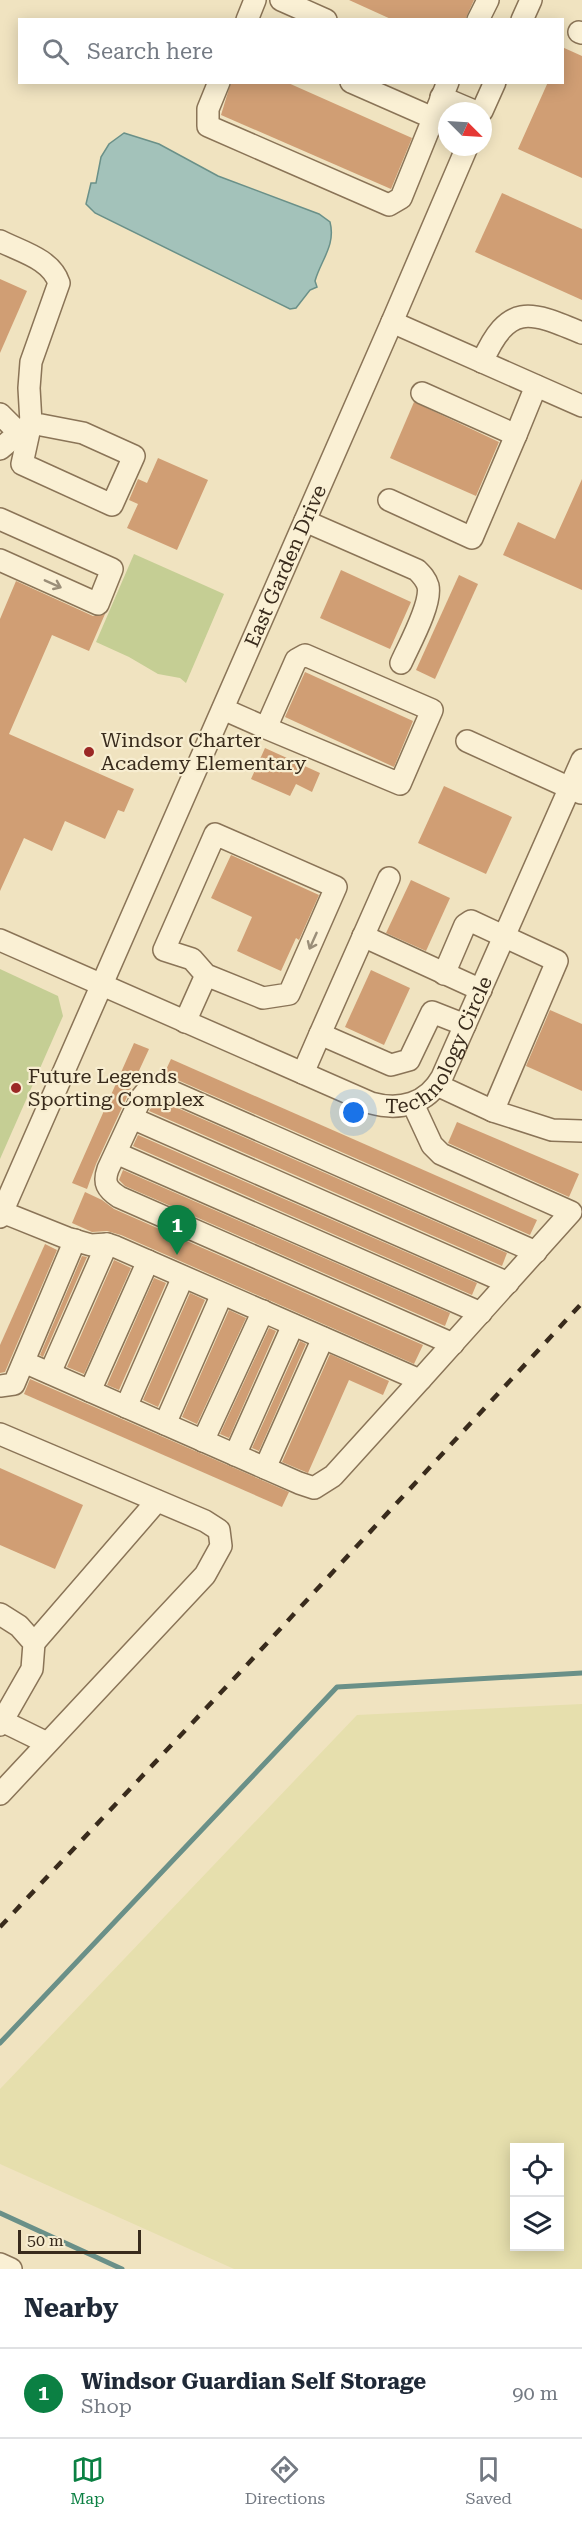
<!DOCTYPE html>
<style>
body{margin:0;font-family:"Roboto Serif",serif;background:#f6f6f7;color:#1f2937}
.controls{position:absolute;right:18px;bottom:18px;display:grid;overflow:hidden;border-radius:0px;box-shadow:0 3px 15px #0003}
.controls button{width:54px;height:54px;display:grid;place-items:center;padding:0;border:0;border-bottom:2px solid #e0e1e3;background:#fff;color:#1f2937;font:30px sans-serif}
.compass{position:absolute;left:438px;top:102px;width:54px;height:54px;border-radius:50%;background:#fff;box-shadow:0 3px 15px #0003;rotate:114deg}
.scale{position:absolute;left:18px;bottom:15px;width:123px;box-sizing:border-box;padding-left:6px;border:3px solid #392b1c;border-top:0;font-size:16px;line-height:21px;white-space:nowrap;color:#392b1c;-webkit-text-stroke:4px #f7edd0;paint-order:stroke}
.you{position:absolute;left:354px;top:1113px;width:21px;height:21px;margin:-15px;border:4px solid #fff;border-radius:50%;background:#1a73e8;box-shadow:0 0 0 9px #1a73e833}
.badge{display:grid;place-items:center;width:39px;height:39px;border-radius:50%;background:#0b8043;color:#fff;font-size:20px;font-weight:700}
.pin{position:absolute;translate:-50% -50px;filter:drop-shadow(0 2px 3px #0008)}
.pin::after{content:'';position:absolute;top:32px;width:21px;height:18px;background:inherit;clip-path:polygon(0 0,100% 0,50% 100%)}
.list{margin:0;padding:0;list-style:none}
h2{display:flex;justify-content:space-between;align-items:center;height:78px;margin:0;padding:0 24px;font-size:26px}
h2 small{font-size:20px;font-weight:400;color:#747a83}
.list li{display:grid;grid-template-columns:39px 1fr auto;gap:18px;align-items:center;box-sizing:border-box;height:90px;padding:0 24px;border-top:2px solid #e0e1e3}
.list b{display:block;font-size:22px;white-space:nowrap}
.list p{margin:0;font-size:20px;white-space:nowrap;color:#747a83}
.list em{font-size:20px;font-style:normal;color:#747a83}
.icon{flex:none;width:33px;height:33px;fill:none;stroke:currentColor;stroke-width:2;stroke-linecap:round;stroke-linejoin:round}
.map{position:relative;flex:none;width:582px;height:2269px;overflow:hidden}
.search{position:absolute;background:#fff;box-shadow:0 3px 15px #0003;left:18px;right:18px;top:18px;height:66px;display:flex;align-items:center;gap:15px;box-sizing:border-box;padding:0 21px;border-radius:0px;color:#747a83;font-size:22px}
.sheet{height:168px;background:#fff}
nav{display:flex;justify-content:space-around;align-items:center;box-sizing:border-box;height:84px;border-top:2px solid #e0e1e3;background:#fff;font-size:16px;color:#747a83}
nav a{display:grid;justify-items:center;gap:3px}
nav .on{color:#0b8043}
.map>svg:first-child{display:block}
</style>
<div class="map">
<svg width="582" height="2269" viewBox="0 0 582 2269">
<rect width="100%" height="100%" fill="#f0e3c0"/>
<!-- farmland -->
<path fill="#e6dfad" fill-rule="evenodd" d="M582,1704V2269H234L0,2164V2089L357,1715ZM514,2148H560V2246H514Z"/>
<!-- green -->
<g fill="#c5ce94">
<polygon points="134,554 224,594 186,683 180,678 158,674 129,657 96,642"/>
<polygon points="0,969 58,996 63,1016 0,1159"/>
</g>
<!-- water -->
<path fill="#a3c2ba" stroke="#6a9088" stroke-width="1.5" d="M124,133L159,144L218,176L319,214L330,222C336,245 321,260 315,281L317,287L310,290L296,308L290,309L95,213L86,204L91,183H96L101,157L109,144Z"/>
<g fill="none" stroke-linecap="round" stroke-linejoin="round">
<!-- stream -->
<g stroke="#6a9088" stroke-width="5">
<polyline points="0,2043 337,1687 582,1673"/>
<polyline points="0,2213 122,2269"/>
</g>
</g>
<!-- building -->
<g fill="#d09e74">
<polygon points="349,0 474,0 465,20 393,20"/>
<polygon points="562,47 582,56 582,178 518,149 548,82 562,82"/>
<polygon points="231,82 286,82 412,138 391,189 221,115"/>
<polygon points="502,193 582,229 582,300 475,252"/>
<polygon points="0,279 27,291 0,353"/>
<polygon points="414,402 499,442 476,496 390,458"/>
<polygon points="158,458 208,480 177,550 127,528 138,504 129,500 138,479 147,483"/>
<polygon points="582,479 582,590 503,555 518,522 555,539"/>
<polygon points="341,570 411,602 390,649 320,618"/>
<polygon points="459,575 478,584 435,679 416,670"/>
<polygon points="16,581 93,616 105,614 89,651 52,635 9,734 134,789 124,812 118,810 105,839 65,821 52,851 24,838 0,891 0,619"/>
<polygon points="305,672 413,721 394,767 285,717"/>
<polygon points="265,748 320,773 312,792 296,784 290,796 251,779"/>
<polygon points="444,786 512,817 486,874 418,843"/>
<polygon points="231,855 319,895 299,940 296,938 281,971 237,951 252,917 211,898"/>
<polygon points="411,880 450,898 426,951 386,933"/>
<polygon points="371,970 410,988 384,1045 345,1027"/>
<polygon points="550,1010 582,1024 582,1091 526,1066"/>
<polygon points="134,1043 149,1049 96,1164 87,1189 72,1183"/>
<polygon points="171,1059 537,1220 530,1235 164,1074"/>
<polygon points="157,1099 507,1253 502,1266 149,1111"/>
<polygon points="457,1122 579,1174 569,1197 448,1143"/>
<polygon points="138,1135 477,1283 472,1295 133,1146"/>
<polygon points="123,1170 450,1313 445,1326 125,1186 119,1180"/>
<polygon points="85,1192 102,1200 114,1209 423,1345 414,1364 121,1235 107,1231 92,1232 72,1223"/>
<polygon points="45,1244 57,1250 5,1372 0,1373 0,1345"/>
<polygon points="82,1256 87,1257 43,1357 40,1355"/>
<polygon points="114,1260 131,1268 84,1374 67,1367"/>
<polygon points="154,1278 166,1283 119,1390 107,1385"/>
<polygon points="190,1293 205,1300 158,1407 143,1400"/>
<polygon points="229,1310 246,1318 197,1424 182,1417"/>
<polygon points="269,1328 276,1331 229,1438 220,1434"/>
<polygon points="300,1341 306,1344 259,1451 252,1448"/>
<polygon points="330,1354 389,1381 383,1395 349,1380 308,1473 282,1462"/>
<polygon points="30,1379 289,1492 282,1507 24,1394"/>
<polygon points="0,1468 83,1505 55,1569 0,1545"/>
</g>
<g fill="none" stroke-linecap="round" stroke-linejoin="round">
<!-- minor casing -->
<g stroke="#8a7457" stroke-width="24">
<g id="minor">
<polyline points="281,0 326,20"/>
<polyline points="247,20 255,0"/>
<polyline points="478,20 488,0"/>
<polyline points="522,20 531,0"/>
<polyline points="579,32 582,33"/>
<polyline points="219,82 208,109 208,126 389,205 401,198 448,82"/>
<polyline points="351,82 433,118"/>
<polyline points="441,97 474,111"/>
<polyline points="482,111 495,82"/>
<path d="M0,241C22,252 51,259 59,283L31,362L29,388L31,423L22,464L112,505L134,456L83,433L31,423"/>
<polyline points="392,322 582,406"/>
<path d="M482,362C509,302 529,311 582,333"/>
<polyline points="422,393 516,435 536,386"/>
<polyline points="0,414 19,433"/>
<polyline points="0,449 31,423"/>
<polyline points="389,500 472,538 516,435"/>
<polyline points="0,519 112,569 98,604 0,560"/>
<path d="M305,521L417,570C422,575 426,579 428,586C432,604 409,645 401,663"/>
<polyline points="223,709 266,728 296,660 305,655 432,710 400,784 266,728"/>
<polyline points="467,741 581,793"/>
<polyline points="363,936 481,990"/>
<path id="s1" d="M0,940L371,1103C400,1111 427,1104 442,1077L582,760"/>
<polyline points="185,1022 206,975 192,959 164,950 215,834 336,887 289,994 263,998 206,975"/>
<polyline points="320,1034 389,878"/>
<polyline points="303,1073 320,1034 391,1065 409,1060 432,1012 465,1025"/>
<polyline points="437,1085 493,1111 557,961 471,921 465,925 444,974"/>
<polyline points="493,1111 552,1130 582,1131"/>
<polyline points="132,1118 508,1283"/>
<polyline points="116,1153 481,1313"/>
<polyline points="2,1212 67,1238 91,1245 107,1244 116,1247 415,1378 421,1379 571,1212 441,1154 432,1145 413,1104"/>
<path id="s2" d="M0,1217L392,322L467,147"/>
<path d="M453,1344L119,1197C107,1189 103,1183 108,1169L141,1098L149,1088L157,1085L536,1252"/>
<polyline points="24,1362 299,1483 314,1488 333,1476 421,1379"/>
<polyline points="50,1373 107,1244"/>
<polyline points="0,1386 14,1384 75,1240"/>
<polyline points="90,1391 148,1261"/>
<polyline points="126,1407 183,1277"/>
<polyline points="165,1424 222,1294"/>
<polyline points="0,1434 205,1521 219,1530 221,1546 205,1575 0,1794"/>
<polyline points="203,1441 263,1311"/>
<polyline points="235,1455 293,1325"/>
<polyline points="265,1468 323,1338"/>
<polyline points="0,1614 19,1626 34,1643 32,1669 0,1725"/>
<polyline points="34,1643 157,1501"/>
<polyline points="0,1720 47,1743"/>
<polyline points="0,2264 11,2269"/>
</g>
</g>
<!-- minor -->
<use href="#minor" stroke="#faf0d4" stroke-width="21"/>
<!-- rail -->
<polyline stroke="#392b1c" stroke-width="4.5" stroke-dasharray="10 10" stroke-linecap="butt" points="0,1927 244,1668 582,1303"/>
</g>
<!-- one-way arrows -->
<defs><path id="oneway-shaft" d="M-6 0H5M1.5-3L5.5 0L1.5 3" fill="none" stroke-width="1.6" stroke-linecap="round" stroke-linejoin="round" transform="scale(1.5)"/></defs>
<g stroke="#9a8e78">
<use href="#oneway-shaft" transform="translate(53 584) rotate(24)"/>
<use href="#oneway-shaft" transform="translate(313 941) rotate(114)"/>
</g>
<!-- markers -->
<g fill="#9b2825" stroke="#f7edd0" stroke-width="2">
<circle cx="89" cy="752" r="6"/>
<circle cx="16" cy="1088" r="6"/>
</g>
<g text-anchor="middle" stroke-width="4.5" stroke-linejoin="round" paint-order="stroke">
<!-- street labels -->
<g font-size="20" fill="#392b1c" stroke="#f7edd0">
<text dy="7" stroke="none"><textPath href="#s2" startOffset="711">East Garden Drive</textPath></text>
<text dy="7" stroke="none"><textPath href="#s1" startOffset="508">Technology Circle</textPath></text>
</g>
<!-- poi labels -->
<g font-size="20" fill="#392b1c" stroke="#f7edd0" text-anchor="start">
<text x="101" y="747">Windsor Charter<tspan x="101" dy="23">Academy Elementary</tspan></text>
<text x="28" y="1083">Future Legends<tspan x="28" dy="23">Sporting Complex</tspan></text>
</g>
</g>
</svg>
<div class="controls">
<button><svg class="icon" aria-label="locate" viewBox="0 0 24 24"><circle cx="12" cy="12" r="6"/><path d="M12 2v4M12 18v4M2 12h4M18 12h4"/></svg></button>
<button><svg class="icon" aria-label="layers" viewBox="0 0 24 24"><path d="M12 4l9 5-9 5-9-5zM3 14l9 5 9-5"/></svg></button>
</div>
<svg class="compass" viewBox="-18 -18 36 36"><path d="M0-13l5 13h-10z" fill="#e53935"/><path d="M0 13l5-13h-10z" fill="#747a83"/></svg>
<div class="scale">50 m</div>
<div class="you"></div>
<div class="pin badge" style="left:177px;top:1255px">1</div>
<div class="search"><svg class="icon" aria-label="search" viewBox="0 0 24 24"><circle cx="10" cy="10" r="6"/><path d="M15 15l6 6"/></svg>Search here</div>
</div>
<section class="sheet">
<h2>Nearby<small></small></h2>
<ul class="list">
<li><span class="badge">1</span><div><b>Windsor Guardian Self Storage</b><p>Shop</p></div><em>90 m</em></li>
</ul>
</section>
<nav>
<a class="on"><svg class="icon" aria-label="map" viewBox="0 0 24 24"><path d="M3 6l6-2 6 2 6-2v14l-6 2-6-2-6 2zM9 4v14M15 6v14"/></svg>Map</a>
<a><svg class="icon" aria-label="directions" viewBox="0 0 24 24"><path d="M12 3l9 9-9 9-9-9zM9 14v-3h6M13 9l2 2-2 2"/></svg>Directions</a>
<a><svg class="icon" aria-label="saved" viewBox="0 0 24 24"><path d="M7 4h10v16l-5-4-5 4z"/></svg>Saved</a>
</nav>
